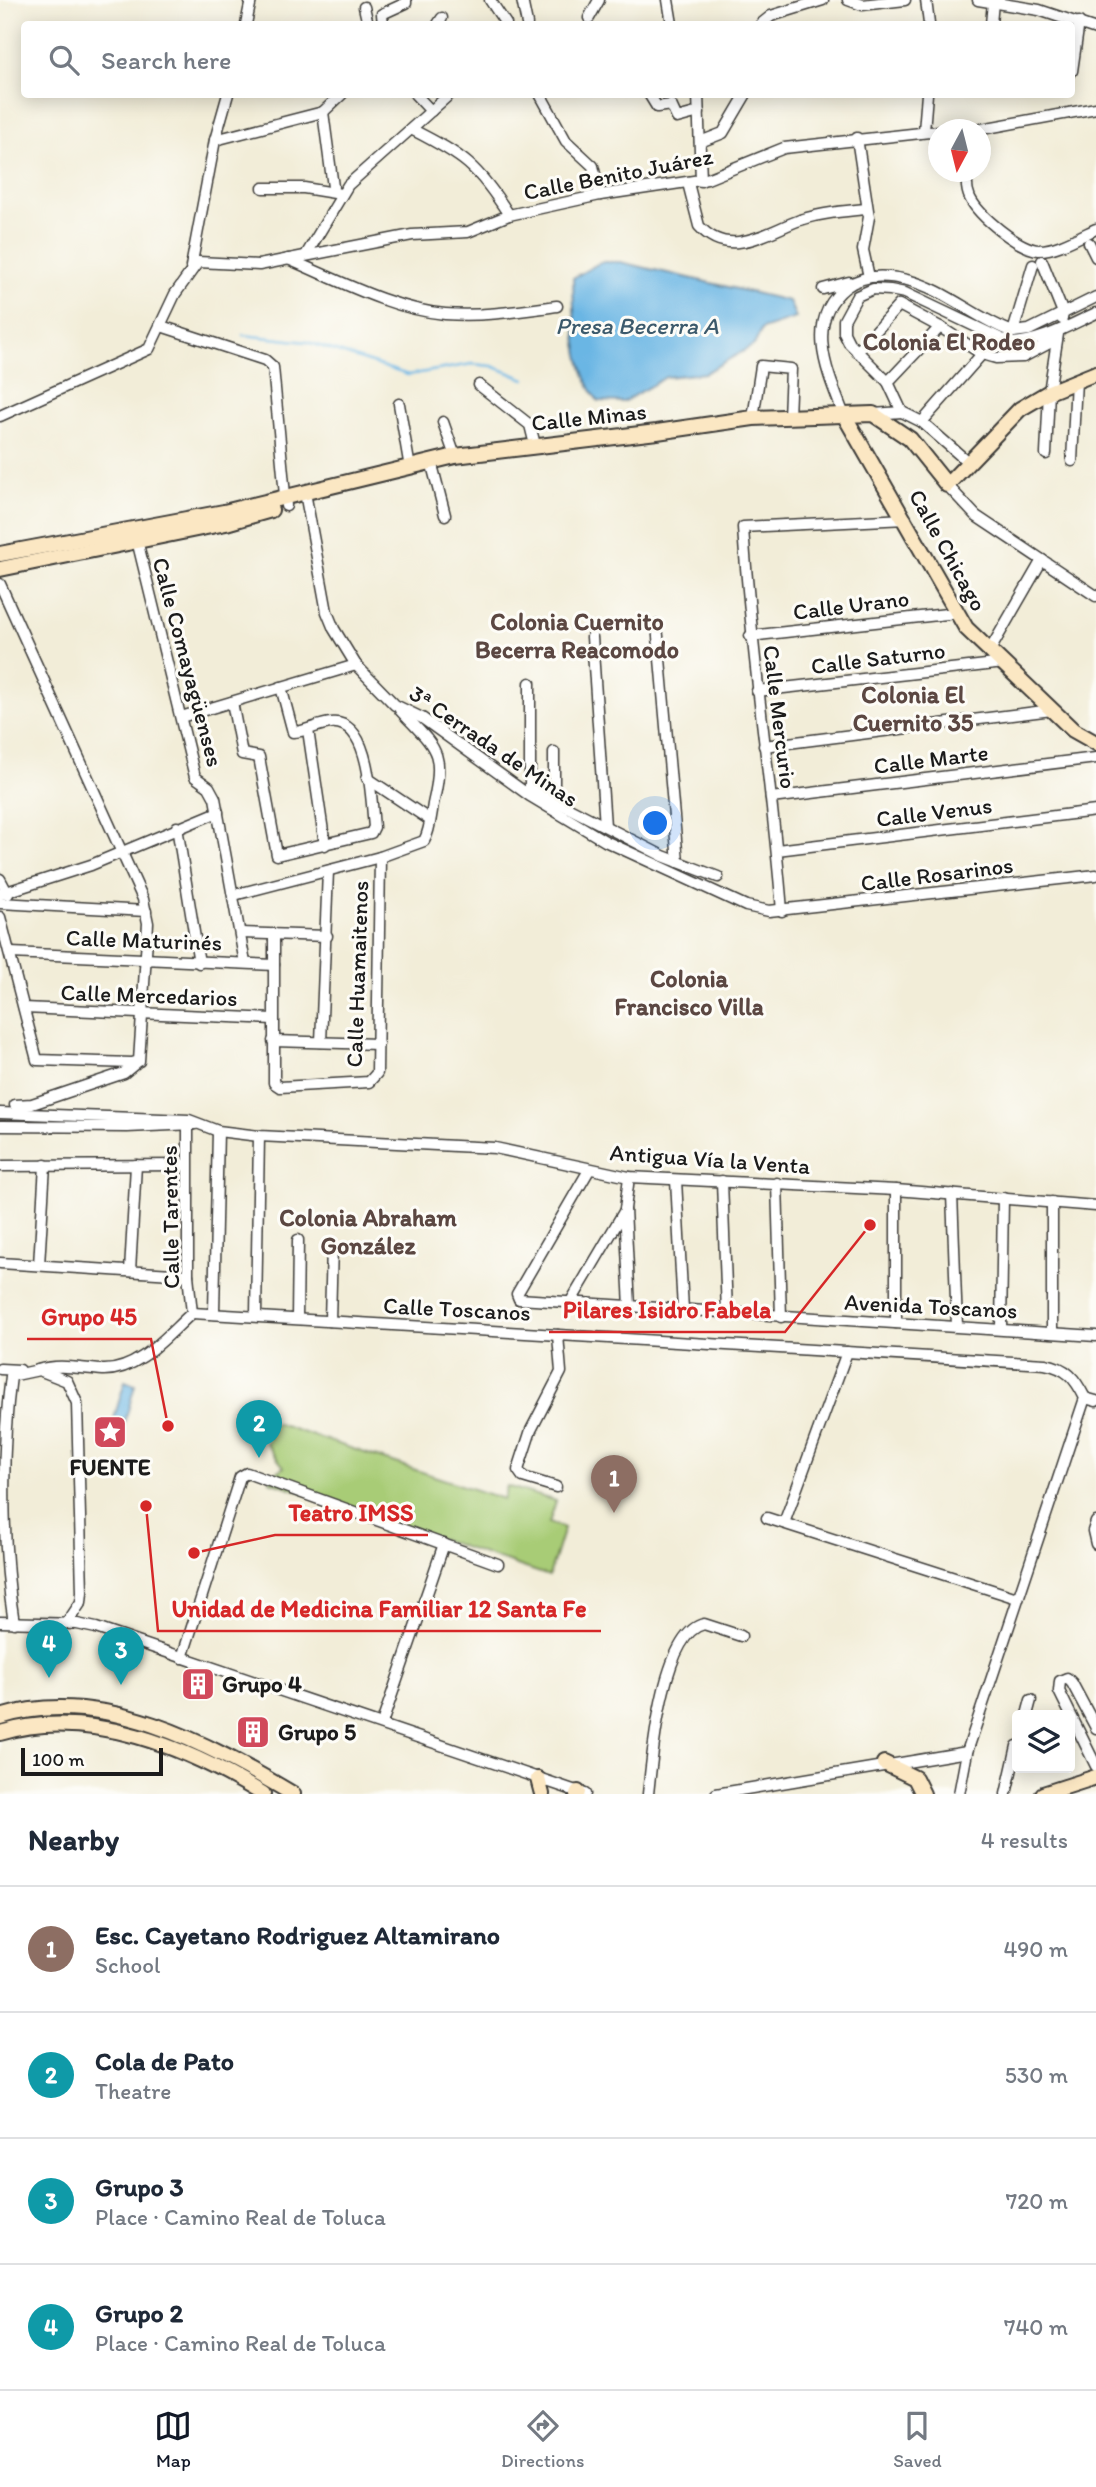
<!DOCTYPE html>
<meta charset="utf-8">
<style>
body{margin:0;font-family:Itim,sans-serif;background:#f2f2f3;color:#1f2937}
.controls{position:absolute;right:21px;bottom:21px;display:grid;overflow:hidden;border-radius:7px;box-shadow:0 4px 18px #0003}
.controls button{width:63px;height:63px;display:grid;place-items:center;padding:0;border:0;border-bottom:2px solid #e0e1e3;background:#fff;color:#1f2937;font:35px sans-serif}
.compass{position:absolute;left:928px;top:119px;width:63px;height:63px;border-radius:50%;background:#fff;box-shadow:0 4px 18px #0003;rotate:187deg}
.scale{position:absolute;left:21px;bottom:18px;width:142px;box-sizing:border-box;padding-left:7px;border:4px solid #1c1c1c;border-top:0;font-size:19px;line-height:24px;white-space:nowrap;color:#1c1c1c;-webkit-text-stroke:5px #fdfcf7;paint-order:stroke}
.you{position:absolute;left:656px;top:824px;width:24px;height:24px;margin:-18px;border:5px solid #fff;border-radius:50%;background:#1a73e8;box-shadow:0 0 0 10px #1a73e833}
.badge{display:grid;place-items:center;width:46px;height:46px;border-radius:50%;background:#111827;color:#fff;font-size:23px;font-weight:700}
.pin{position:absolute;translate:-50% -58px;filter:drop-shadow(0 2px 4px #0008)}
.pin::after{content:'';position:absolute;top:37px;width:24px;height:21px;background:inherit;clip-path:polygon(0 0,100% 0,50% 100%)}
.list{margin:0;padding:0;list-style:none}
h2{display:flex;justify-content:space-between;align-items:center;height:91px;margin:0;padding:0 28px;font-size:30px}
h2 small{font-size:23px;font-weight:400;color:#747a83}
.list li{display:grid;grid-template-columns:46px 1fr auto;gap:21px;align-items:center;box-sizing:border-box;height:126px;padding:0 28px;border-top:2px solid #e0e1e3}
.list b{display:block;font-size:26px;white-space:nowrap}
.list p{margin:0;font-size:23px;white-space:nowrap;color:#747a83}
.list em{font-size:23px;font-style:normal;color:#747a83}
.icon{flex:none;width:38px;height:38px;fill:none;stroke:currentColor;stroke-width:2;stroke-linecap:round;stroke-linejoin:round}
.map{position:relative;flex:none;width:1096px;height:1794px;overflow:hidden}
.search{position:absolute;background:#fff;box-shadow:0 4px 18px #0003;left:21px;right:21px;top:21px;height:77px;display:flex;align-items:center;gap:18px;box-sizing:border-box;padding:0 24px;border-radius:7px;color:#747a83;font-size:26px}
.sheet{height:595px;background:#fff}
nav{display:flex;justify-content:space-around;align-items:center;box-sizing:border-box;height:98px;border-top:2px solid #e0e1e3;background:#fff;font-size:19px;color:#747a83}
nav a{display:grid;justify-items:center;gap:4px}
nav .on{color:#111827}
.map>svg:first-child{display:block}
</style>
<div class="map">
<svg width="1096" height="1794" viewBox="0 0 1096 1794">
<rect width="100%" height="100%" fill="#fdfcf7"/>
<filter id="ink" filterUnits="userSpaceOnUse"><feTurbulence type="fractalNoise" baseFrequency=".0143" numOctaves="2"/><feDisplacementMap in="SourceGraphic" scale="14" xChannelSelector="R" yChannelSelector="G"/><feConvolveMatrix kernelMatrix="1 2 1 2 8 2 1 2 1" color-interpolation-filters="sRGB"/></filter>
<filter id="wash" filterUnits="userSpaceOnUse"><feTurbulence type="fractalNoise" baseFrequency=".00686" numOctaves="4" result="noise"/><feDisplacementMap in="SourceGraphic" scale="28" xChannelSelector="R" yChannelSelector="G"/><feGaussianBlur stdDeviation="1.57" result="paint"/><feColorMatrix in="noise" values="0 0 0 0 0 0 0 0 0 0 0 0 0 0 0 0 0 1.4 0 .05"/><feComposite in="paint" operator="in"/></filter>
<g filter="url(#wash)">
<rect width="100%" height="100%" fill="#f2edd8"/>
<!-- green -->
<polygon fill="#a8cc76" stroke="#627449" stroke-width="2" points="275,1423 503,1499 507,1486 556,1501 549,1523 564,1528 549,1576 270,1481 271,1475 284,1467 266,1444"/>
<!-- water -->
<g fill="#6bb6e4" stroke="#446980" stroke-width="2">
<path d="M601,262H620L789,301L796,318L762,329L754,345L705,373L666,377L623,402L598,401C574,369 574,318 573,278Z"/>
<polygon points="125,1381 135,1385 121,1436 110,1432"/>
</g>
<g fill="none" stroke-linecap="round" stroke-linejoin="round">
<!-- stream -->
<polyline stroke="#6bb6e4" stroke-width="2.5" points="243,335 308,342 408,375 472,364 492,366 525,379"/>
</g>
</g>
<g filter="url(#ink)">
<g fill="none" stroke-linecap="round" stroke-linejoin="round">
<!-- street casing -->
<g stroke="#3c3b38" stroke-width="13">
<g id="street">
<polyline points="490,0 506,24"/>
<polyline points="522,0 527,24"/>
<polyline points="668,0 672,24"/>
<polyline points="848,0 862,5 905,0"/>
<polyline points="926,0 929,24"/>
<polyline points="978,0 1039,10 1096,29"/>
<polyline points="364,7 368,24"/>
<polyline points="589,18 599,0"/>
<polyline points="246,24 251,0"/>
<polyline points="383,24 382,14 406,3 406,0"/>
<polyline points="438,24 442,18"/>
<polyline points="761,24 771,16 823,0"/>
<polyline points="991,24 993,2"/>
<polyline points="1072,71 1079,22"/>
<polyline points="415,94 431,111"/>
<polyline points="540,94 566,141 593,166 600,195"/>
<polyline points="649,94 657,107 671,105 677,118 699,112"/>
<polyline points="698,94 701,181"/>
<polyline points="323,112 333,187"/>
<path d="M413,130C464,156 478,166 509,215"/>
<polyline points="976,130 1096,108"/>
<polyline points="924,131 927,94"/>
<polyline points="857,138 869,217 863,250 869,277"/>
<polyline points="215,140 323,112 342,94"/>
<polyline points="700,142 723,133 746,94"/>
<path d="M968,172C966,181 966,189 970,198C979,216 1019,249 1039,250C1058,250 1080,236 1096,229"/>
<path d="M688,183L699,226C729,260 767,232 800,220C822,213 844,211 866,209"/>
<polyline points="263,188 304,188 341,194"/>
<polyline points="1089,243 1096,257"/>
<polyline points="306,255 348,185 450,94"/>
<path d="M288,259C338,280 391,309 445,314C482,317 519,311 557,306"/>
<polyline points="1042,261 1063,313 1062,319"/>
<polyline points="191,267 215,140 228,94"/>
<polyline points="823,289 849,282"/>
<polyline points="161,326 265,360 273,367 286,506"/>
<polyline points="1013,332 1033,265"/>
<polyline points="857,352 899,305 940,327 982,354 996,358 1023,357 1057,339"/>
<polyline points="888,382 940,327"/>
<polyline points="479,385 530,425 535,445"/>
<polyline points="399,404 410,468"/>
<polyline points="873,414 902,412"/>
<path d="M844,415C828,374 803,321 846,287C863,274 887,275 907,280C945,289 976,319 1013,332L1029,330L1096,297"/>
<polyline points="0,416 149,349 175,294 198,262 259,265 412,235 468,232 509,215 600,195 707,179 784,148 939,131"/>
<polyline points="753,418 761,366 791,369 789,417"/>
<polyline points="443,422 455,456"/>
<polyline points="922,422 982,354"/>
<polyline points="1046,454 1049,392 1058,334"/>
<polyline points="431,461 445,515"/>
<polyline points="1072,461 1076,380"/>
<path d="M969,463L922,422L902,412L888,382L849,343L844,333V320L857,296L873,289L890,290L905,293L1010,343C1039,343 1070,325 1096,313"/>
<polyline points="947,485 976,516 1096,596"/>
<polyline points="306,498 327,612 334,629 356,665 395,705 422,718 530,796 605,841 746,906 769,911 1096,875"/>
<polyline points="136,536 195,777 209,787 215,798 245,963"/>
<polyline points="0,584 143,899 148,923 139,1061 132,1063 37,1060 0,917"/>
<polyline points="657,625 678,862"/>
<polyline points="750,636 956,613"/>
<polyline points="592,637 605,826"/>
<polyline points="989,652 1042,560"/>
<polyline points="530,683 530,792"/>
<polyline points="757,691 1004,663"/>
<path d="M232,702L242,754L259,757L277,855L371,833L374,827C371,802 371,719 331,723C318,724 306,732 293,732L281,687"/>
<polyline points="181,717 356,665"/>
<polyline points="308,730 325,845"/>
<polyline points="764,746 1052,710"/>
<polyline points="554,752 554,798"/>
<polyline points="367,778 430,820"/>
<polyline points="530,788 663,856 718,877"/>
<polyline points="771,798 1096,758"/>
<polyline points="177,827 199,963"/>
<polyline points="777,850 1096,811"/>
<polyline points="0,879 8,894"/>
<polyline points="0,894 91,865 218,812"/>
<path d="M234,895L380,857L424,841C430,831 431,816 433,804C446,750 435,748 400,710"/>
<polyline points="0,903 146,911"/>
<path d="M782,911C772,783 751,656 743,527L906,519"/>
<polyline points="241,933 327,936"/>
<polyline points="274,934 274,1083 280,1087 369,1082 377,1073 380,857"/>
<polyline points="11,953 274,965"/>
<polyline points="24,1008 273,1019"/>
<polyline points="273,1041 378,1044"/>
<polyline points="321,1042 328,871"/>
<polyline points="15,1105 32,1104 124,1073 136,1063"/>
<polyline points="0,1113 189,1120 218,1131 259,1136 495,1148 629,1177 896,1190 1096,1206"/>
<polyline points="188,1122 188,1275 192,1313"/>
<polyline points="0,1126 127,1127 195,1124"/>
<polyline points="0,1166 187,1165"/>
<polyline points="589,1170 517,1294 519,1299 1096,1336"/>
<polyline points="629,1177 625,1209 630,1307"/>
<polyline points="676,1180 683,1310"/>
<polyline points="722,1181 727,1313"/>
<polyline points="777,1183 781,1317"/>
<polyline points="952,1194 957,1326"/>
<polyline points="1052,1202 1052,1332"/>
<polyline points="0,1263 188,1275"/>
<polyline points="39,1265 45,1165"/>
<polyline points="130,1271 136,1165"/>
<polyline points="570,1303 625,1210"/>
<polyline points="214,1312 218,1131"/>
<path d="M192,1313L1045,1364C1067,1368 1075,1378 1085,1398L967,1752L959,1794"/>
<polyline points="256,1315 259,1136"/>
<polyline points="297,1318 298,1240"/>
<polyline points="330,1321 332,1245"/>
<polyline points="896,1323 896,1190"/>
<polyline points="1001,1329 1003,1198"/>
<polyline points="0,1369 20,1370"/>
<path d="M38,1370C59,1363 81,1369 103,1370C139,1371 167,1335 192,1313"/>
<polyline points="1085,1398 1096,1401"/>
<polyline points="556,1487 523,1477 518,1470 531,1430 561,1372 558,1335"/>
<polyline points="767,1518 1017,1598"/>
<polyline points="1096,1522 1093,1531 1096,1544"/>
<polyline points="784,1523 847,1352"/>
<polyline points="0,1622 77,1624 96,1628 585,1794"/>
<path d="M14,1623C2,1549 1,1450 11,1376L39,1370L67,1381L77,1403L82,1592L81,1602L67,1623"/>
<polyline points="182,1658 240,1477 247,1473 498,1564"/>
<polyline points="1027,1715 1031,1700"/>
<polyline points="382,1723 444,1544"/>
<polyline points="1096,1728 1072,1683 1067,1678 1060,1681 1059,1691 1096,1766"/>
<path d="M648,1794C652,1758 662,1633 704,1624L741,1636"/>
<polyline points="716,1794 967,1752"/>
<polyline points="1006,1794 1017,1746"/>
</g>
</g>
<!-- secondary casing -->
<g stroke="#3c3b38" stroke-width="18">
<g id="secondary">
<polyline points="844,415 966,628 1073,730 1096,743"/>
<polyline points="0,554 224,512 455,456 657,432 753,418 873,414 910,439 947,485 1020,409 1049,392 1096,373"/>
<polyline points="0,569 226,523 271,510"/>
<path d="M0,1717C102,1685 209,1744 293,1794"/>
<path d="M0,1733C89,1706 188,1748 263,1794"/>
<polyline points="884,1763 915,1778 923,1794"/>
<polyline points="538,1779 542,1794"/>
<polyline points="577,1794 578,1792"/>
<polyline points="1043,1794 1096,1777"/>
</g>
</g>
<!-- street -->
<use href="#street" stroke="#fff" stroke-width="10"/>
<!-- secondary -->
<use href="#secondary" stroke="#fbe7c3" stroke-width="14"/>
</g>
</g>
<!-- icons -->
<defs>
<g id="sight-square" transform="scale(1.75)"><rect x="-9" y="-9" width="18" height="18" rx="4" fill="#d1495b" stroke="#fdfcf7"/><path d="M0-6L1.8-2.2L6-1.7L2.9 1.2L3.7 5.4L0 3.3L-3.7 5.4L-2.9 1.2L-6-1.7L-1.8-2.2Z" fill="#fff"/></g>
<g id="building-square" transform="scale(1.75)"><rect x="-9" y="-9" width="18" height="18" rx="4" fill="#d1495b" stroke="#fdfcf7"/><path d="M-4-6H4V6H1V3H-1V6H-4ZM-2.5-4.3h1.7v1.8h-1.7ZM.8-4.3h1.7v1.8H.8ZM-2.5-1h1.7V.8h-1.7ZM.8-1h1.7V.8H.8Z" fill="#fff"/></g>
</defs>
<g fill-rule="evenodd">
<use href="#sight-square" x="110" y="1432"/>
<use href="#building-square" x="198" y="1684"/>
<use href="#building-square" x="253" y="1732"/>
</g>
<g text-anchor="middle" stroke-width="6" stroke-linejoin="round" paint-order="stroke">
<!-- street labels -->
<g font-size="23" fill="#1c1c1c" stroke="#fdfcf7">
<text transform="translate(618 174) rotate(-11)" y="8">Calle Benito Juárez</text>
<text transform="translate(589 417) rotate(-6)" y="8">Calle Minas</text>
<text transform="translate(948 550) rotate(61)" y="8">Calle Chicago</text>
<text transform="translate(851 605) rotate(-7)" y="8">Calle Urano</text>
<text transform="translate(878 658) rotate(-7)" y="8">Calle Saturno</text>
<text transform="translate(188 662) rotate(75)" y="8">Calle Comayagüenses</text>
<text transform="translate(780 717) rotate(83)" y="8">Calle Mercurio</text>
<text transform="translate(494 746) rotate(34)" y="8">3ª Cerrada de Minas</text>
<text transform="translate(931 759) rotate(-7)" y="8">Calle Marte</text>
<text transform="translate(934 812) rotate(-7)" y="8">Calle Venus</text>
<text transform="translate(937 874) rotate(-7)" y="8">Calle Rosarinos</text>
<text transform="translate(144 940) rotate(2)" y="8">Calle Maturinés</text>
<text transform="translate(357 974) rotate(-88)" y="8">Calle Huamaitenos</text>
<text transform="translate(149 995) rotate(2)" y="8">Calle Mercedarios</text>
<text transform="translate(710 1159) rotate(4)" y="8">Antigua Vía la Venta</text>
<text transform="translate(170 1217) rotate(-91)" y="8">Calle Tarentes</text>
<text transform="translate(931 1306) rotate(3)" y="8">Avenida Toscanos</text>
<text transform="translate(457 1309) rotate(3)" y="8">Calle Toscanos</text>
</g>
<!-- poi labels -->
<g font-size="23" font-weight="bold" fill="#1c1c1c" stroke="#fdfcf7" text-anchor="start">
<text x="110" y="1475" text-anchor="middle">FUENTE</text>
<text x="222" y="1692">Grupo 4</text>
<text x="278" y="1740">Grupo 5</text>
</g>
<!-- water labels -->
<g font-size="24" font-style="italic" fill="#3c5a6c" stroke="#fdfcf7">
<text x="637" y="334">Presa Becerra A</text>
</g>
<!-- neighbourhood labels -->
<g font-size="24" font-weight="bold" fill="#5b4742" stroke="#fdfcf7">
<text x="949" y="350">Colonia El Rodeo</text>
<text x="577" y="630">Colonia Cuernito<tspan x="577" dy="28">Becerra Reacomodo</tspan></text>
<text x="913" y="703">Colonia El<tspan x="913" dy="28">Cuernito 35</tspan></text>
<text x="689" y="987">Colonia<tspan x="689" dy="28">Francisco Villa</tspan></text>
<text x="368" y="1226">Colonia Abraham<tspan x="368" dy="28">González</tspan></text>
</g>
</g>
<!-- callouts -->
<path fill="none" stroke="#d62828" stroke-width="2.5" d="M870 1225L785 1332H549M168 1426L151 1339H27M194 1553L275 1535H428M146 1506L158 1631H601"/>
<g fill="#d62828" stroke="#fdfcf7" stroke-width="2.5">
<circle cx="870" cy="1225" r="7"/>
<circle cx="168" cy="1426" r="7"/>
<circle cx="194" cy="1553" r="7"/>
<circle cx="146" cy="1506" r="7"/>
</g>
<g font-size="24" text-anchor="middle" font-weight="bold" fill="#d62828" stroke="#fdfcf7" stroke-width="6" stroke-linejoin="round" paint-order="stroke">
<text x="667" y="1318">Pilares Isidro Fabela</text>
<text x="89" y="1325">Grupo 45</text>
<text x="351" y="1521">Teatro IMSS</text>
<text x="379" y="1617">Unidad de Medicina Familiar 12 Santa Fe</text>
</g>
</svg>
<div class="controls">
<button><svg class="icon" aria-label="layers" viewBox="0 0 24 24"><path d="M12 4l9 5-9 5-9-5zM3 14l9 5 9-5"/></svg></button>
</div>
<svg class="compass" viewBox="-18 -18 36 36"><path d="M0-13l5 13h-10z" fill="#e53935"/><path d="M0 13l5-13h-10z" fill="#747a83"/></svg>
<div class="scale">100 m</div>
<div class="you"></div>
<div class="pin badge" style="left:614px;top:1513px;background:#8d6e63">1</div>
<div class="pin badge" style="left:259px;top:1458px;background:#0f9aa8">2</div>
<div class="pin badge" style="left:121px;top:1685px;background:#0f9aa8">3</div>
<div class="pin badge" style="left:49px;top:1678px;background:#0f9aa8">4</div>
<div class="search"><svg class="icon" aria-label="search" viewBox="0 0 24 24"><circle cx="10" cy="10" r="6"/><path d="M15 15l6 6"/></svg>Search here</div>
</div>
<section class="sheet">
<h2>Nearby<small>4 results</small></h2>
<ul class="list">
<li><span class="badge" style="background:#8d6e63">1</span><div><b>Esc. Cayetano Rodriguez Altamirano</b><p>School</p></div><em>490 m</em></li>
<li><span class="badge" style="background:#0f9aa8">2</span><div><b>Cola de Pato</b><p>Theatre</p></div><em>530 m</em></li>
<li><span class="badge" style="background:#0f9aa8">3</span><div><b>Grupo 3</b><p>Place · Camino Real de Toluca</p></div><em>720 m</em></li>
<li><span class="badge" style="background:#0f9aa8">4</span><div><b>Grupo 2</b><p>Place · Camino Real de Toluca</p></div><em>740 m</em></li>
</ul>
</section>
<nav>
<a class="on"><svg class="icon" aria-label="map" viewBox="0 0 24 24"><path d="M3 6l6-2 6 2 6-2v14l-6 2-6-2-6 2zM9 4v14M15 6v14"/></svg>Map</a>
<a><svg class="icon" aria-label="directions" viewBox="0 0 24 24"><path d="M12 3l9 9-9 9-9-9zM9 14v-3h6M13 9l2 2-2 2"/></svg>Directions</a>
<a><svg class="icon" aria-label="saved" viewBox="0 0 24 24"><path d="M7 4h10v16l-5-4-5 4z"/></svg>Saved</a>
</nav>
